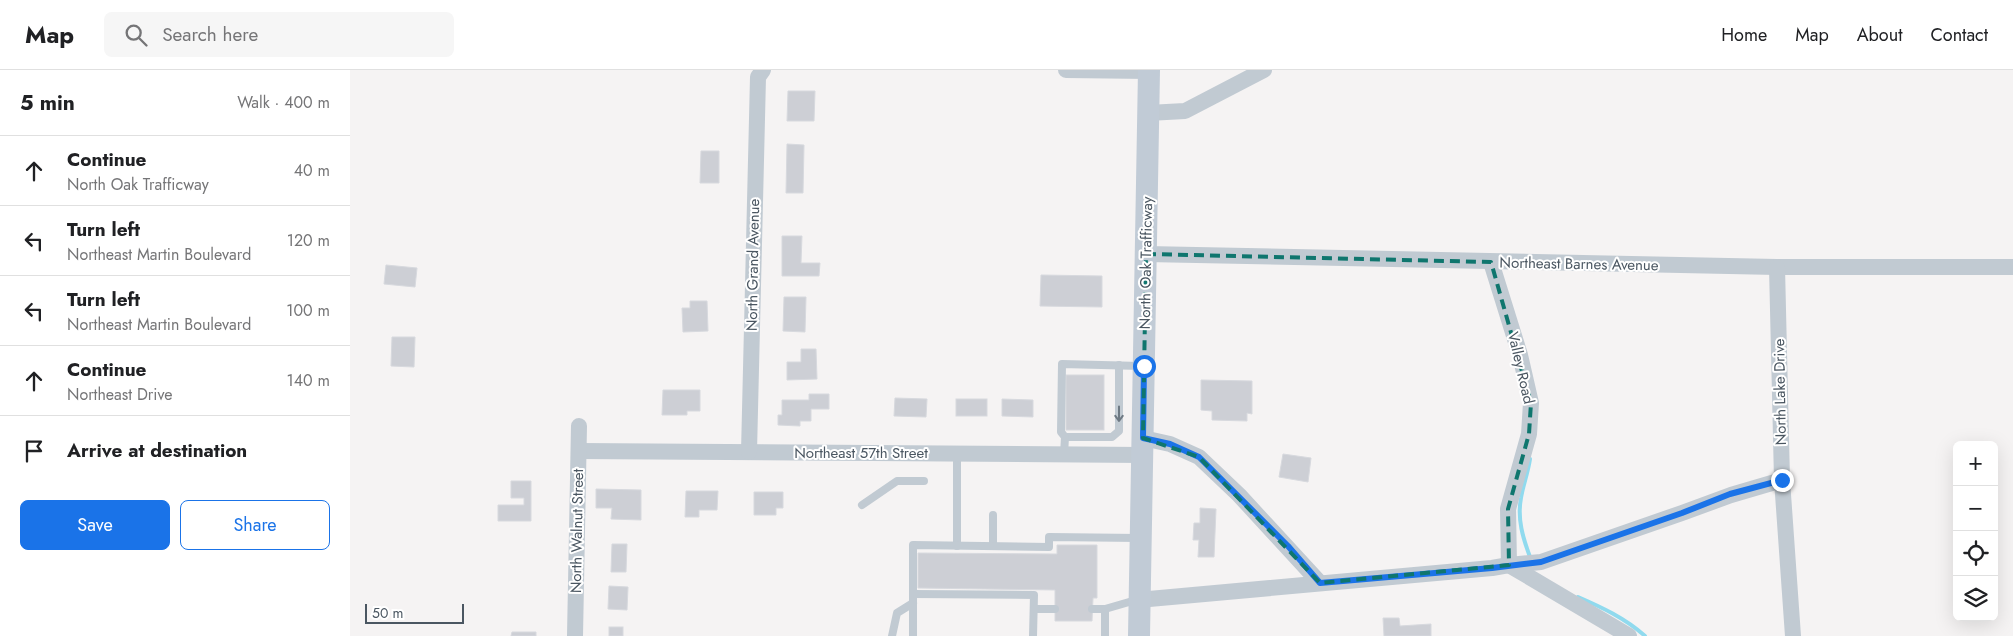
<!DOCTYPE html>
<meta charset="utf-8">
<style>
body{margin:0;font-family:Jost,sans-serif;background:#f6f6f6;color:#202124}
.controls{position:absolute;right:15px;bottom:15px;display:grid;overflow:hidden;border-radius:8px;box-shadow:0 5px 20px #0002}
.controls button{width:45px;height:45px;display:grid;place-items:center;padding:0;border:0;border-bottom:1px solid #e0e0e0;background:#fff;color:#202124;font:25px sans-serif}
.scale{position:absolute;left:15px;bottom:12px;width:99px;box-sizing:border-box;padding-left:5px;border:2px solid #4a5661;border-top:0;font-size:14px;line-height:18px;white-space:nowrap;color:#4a5661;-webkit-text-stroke:4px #fff;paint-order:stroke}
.stop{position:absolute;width:15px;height:15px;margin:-11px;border:4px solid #1a73e8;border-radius:50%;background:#fff}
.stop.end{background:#1a73e8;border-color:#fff;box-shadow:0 1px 5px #0008}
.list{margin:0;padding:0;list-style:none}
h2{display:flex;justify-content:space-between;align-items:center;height:65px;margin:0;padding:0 20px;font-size:21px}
h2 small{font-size:16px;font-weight:400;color:#757577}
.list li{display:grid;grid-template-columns:32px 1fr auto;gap:15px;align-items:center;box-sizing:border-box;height:70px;padding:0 20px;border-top:1px solid #e0e0e0}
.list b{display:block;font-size:19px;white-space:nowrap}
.list p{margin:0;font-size:16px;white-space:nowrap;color:#757577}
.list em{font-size:16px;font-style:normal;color:#757577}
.actions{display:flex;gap:10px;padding:15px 20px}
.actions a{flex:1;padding:11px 0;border:1px solid #1a73e8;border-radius:8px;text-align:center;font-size:18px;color:#1a73e8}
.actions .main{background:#1a73e8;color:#fff}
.icon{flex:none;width:28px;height:28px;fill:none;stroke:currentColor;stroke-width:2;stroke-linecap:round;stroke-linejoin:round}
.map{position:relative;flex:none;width:1663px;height:566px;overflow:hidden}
header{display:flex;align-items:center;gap:30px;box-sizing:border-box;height:70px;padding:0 25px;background:#fff;border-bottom:1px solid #e0e0e0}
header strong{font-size:24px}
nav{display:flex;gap:28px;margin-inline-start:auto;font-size:18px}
.search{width:350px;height:45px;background:#f6f6f6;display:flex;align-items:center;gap:12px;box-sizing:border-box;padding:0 18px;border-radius:8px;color:#757577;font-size:19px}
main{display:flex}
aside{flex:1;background:#fff}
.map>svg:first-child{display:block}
</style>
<header>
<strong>Map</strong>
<div class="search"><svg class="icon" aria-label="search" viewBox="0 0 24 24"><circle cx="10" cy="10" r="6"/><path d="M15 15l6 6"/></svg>Search here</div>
<nav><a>Home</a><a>Map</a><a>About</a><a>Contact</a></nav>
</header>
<main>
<aside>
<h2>5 min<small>Walk · 400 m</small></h2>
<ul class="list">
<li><svg class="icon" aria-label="ahead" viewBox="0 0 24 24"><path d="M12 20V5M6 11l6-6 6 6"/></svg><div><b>Continue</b><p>North Oak Trafficway</p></div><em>40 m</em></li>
<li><svg class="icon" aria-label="left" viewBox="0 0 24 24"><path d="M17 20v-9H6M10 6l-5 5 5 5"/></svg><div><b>Turn left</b><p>Northeast Martin Boulevard</p></div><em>120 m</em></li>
<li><svg class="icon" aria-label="left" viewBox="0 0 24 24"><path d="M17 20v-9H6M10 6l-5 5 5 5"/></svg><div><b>Turn left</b><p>Northeast Martin Boulevard</p></div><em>100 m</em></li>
<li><svg class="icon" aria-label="ahead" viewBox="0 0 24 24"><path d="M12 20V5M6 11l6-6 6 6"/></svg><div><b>Continue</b><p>Northeast Drive</p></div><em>140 m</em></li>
<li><svg class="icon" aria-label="arrive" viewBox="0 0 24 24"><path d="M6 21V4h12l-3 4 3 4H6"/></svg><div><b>Arrive at destination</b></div></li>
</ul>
<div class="actions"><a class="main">Save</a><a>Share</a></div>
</aside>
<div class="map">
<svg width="1663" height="566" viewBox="0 0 1663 566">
<rect width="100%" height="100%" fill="#f5f3f3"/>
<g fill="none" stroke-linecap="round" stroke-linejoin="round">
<!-- stream -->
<g stroke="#90daee" stroke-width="4">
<path d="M1180,487C1173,468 1167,449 1171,428C1173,415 1178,403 1180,389"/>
<path d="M1228,527C1251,537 1275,548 1295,566"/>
</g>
</g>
<!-- building -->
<g fill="#cdcfd5" stroke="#d7d9de">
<polygon points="438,21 465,21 464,51 437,51"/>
<polygon points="437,74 454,75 453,123 436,123"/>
<polygon points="351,81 369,81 369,113 350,113"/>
<polygon points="432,166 452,166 451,193 470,193 469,206 432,206"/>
<polygon points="36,195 67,198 65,217 34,214"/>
<polygon points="691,205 752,206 752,237 690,236"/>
<polygon points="434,227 456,227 455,262 433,261"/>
<polygon points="340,231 357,231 358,261 333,262 332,238 340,238"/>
<polygon points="42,267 65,267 64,297 41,296"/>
<polygon points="451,279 466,279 467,309 437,310 437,292 451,292"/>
<rect x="716" y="305" width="38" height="55"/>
<polygon points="851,310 902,311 902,344 897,343 897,351 862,350 862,341 851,340"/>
<polygon points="313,320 350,320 350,341 337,341 337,345 312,345"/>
<polygon points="459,324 479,324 479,339 461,339 461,351 450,351 450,356 428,355 428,345 432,345 432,330 459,330"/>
<polygon points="545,328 577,329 576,347 544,346"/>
<rect x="606" y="329" width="31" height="17"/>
<polygon points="652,329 683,330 683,347 652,346"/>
<polygon points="933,384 961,388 958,412 929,407"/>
<polygon points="161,411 181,411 181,451 148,451 148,435 174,435 174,428 161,428"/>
<polygon points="246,419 291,420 291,450 261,449 262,438 246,438"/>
<polygon points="336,421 368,421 367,440 349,440 349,447 335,447"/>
<polygon points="404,422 433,422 433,438 426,438 426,445 404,445"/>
<polygon points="850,438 866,439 864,487 848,487 849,470 843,470 844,453 850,453"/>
<polygon points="262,474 277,474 276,502 261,502"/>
<polygon points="707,475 747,475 747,528 743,528 742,551 705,551 705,520 568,518 568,483 707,484"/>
<polygon points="259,516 278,517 277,540 258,539"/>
<polygon points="1033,548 1049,548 1050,556 1081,554 1081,566 1034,566"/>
<rect x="259" y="557" width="14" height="9"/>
<polygon points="162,562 186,562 186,566 161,566"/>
</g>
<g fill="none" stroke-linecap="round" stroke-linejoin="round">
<!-- lane -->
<g stroke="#c1cad2" stroke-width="8">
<polyline points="715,367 762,367 769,361 769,295"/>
<polyline points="607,384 607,476"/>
<polyline points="714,385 715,367 711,362 712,294 791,296"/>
<polyline points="512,435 547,411 574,411"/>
<polyline points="643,476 643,445"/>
<polyline points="563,524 684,525 683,566"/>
<polyline points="684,539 705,539"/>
<polyline points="742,539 755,539"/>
<polyline points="542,566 547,543 563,533"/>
<polyline points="563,566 563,475 699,477 699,467 789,468"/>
<polyline points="755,566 755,539 786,530"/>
</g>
<!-- street -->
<g stroke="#c1cad2" stroke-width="16">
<polyline points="716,0 799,1"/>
<polyline points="798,43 835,41 914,0"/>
<polyline points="796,184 1427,197 1663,197"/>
<polyline points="1141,192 1170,285 1181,333 1179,364 1158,439 1159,495 1191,492 1332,443 1381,425 1432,410"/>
<polyline points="1427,197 1432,410 1443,566"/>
<polyline points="793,368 820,374 849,387 889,425 970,513"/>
<polyline points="229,381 793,385"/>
<polyline points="399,382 408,7 413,0"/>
<polyline points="788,530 1142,498 1159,495 1279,566"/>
<polyline points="225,566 229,356"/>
</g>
<!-- secondary -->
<polyline stroke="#c1cbd6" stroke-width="22" points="789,566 799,0"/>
</g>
<!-- one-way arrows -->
<defs><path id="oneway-shaft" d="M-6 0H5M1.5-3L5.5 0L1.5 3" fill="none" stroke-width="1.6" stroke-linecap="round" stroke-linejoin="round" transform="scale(1.25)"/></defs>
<use stroke="#6e7983" href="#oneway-shaft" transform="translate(769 344) rotate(90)"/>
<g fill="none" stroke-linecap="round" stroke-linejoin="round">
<!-- route -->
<polyline stroke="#1a73e8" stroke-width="6" points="794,296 793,368 820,374 849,387 938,476 970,513 1142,498 1191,492 1332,443 1380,424 1432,410"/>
</g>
<!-- marked area -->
<path fill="none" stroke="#0f766e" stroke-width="4" stroke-dasharray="10 6" stroke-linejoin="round" d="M796,184L1141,192L1181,333L1179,364L1158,439L1159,495L970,513L849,387L793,368Z"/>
<g text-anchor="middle" stroke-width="4" stroke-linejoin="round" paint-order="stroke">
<!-- street labels -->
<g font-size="15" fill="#4a5661" stroke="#fff">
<text transform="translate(796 193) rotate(-89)" y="5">North Oak Trafficway</text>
<text transform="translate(1229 194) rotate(1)" y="5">Northeast Barnes Avenue</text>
<text transform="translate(403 195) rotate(-89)" y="5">North Grand Avenue</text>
<text transform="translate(1171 298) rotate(77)" y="5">Valley Road</text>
<text transform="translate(1430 322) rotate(-91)" y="5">North Lake Drive</text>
<text x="511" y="388">Northeast 57th Street</text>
<text transform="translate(227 461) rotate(-89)" y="5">North Walnut Street</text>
</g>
</g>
</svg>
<div class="controls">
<button>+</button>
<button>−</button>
<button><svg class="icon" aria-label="locate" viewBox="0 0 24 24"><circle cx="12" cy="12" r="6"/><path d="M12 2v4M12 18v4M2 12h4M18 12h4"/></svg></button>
<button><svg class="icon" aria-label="layers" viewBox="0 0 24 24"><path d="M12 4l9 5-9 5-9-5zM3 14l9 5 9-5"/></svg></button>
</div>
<div class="scale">50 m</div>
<div class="stop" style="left:794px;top:296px"></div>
<div class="stop end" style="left:1432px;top:410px"></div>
</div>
</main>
